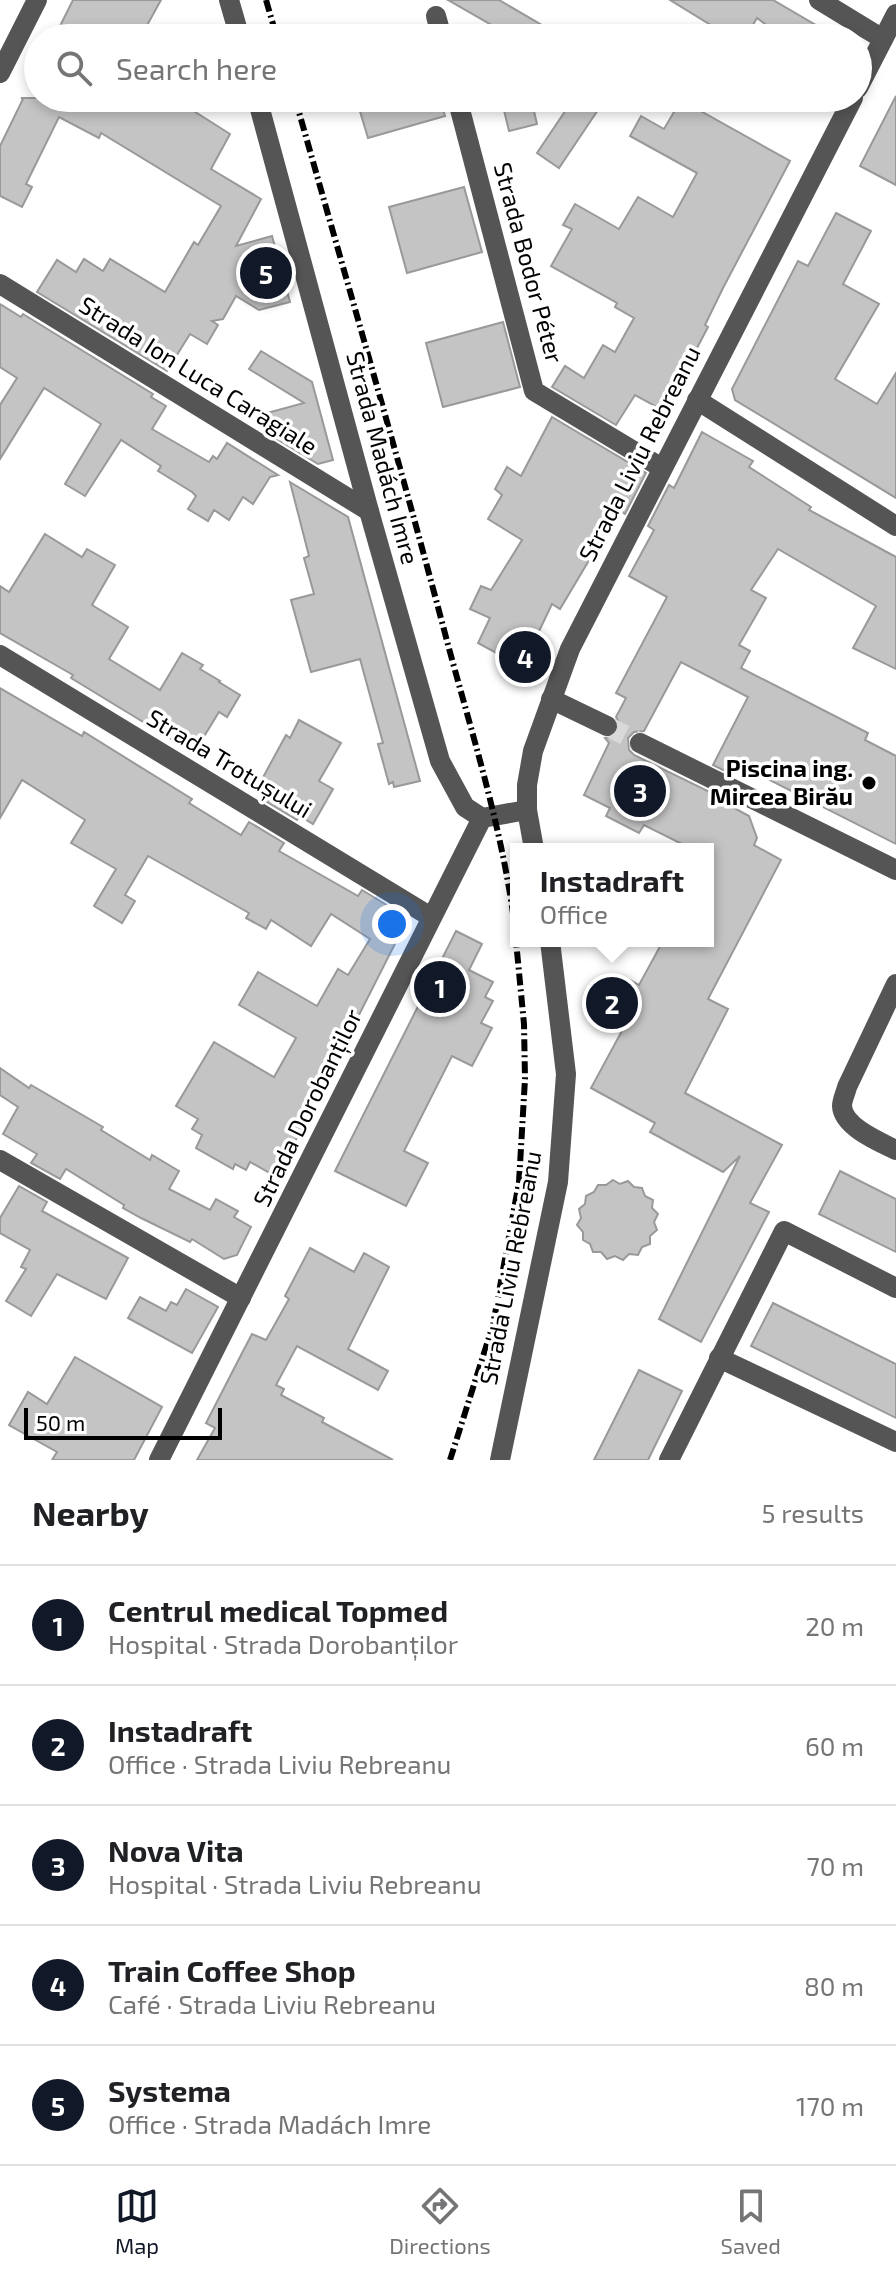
<!DOCTYPE html>
<meta charset="utf-8">
<style>
body{margin:0;font-family:"Exo 2",sans-serif;background:#f2f2f2;color:#202124}
.scale{position:absolute;left:24px;bottom:20px;width:198px;box-sizing:border-box;padding-left:8px;border:4px solid #000;border-top:0;font-size:22px;line-height:28px;white-space:nowrap;color:#000;-webkit-text-stroke:6px #fff;paint-order:stroke}
.you{position:absolute;left:392px;top:924px;width:28px;height:28px;margin:-20px;border:6px solid #fff;border-radius:50%;background:#1a73e8;box-shadow:0 0 0 12px #1a73e833}
.badge{display:grid;place-items:center;width:52px;height:52px;border-radius:50%;background:#111827;color:#fff;font-size:26px;font-weight:700}
.pin{position:absolute;translate:-50% -50%;border:4px solid #fff;box-shadow:0 2px 8px #0006}
.popup{position:absolute;left:510px;top:843px;width:204px;height:104px;box-sizing:border-box;display:grid;place-content:center;border-radius:0px;background:#fff;filter:drop-shadow(0 2px 6px #0005);font-size:26px;white-space:nowrap;color:#757577}
.popup b{font-size:30px;color:#202124}
.popup::after{content:'';position:absolute;left:50%;top:100%;margin-left:-16px;border:16px solid transparent;border-top-color:#fff}
.list{margin:0;padding:0;list-style:none}
h2{display:flex;justify-content:space-between;align-items:center;height:104px;margin:0;padding:0 32px;font-size:34px}
h2 small{font-size:26px;font-weight:400;color:#757577}
.list li{display:grid;grid-template-columns:52px 1fr auto;gap:24px;align-items:center;box-sizing:border-box;height:120px;padding:0 32px;border-top:2px solid #e0e0e0}
.list b{display:block;font-size:30px;white-space:nowrap}
.list p{margin:0;font-size:26px;white-space:nowrap;color:#757577}
.list em{font-size:26px;font-style:normal;color:#757577}
.icon{flex:none;width:44px;height:44px;fill:none;stroke:currentColor;stroke-width:2;stroke-linecap:round;stroke-linejoin:round}
.map{position:relative;flex:none;width:896px;height:1460px;overflow:hidden}
.search{position:absolute;background:#fff;box-shadow:0 4px 12px #0003;left:24px;right:24px;top:24px;height:88px;display:flex;align-items:center;gap:20px;box-sizing:border-box;padding:0 28px;border-radius:44px;color:#757577;font-size:30px}
.sheet{height:704px;background:#fff}
nav{display:flex;justify-content:space-around;align-items:center;box-sizing:border-box;height:112px;border-top:2px solid #e0e0e0;background:#fff;font-size:22px;color:#757577}
nav a{display:grid;justify-items:center;gap:4px}
nav .on{color:#111827}
.map>svg:first-child{display:block}
</style>
<div class="map">
<svg width="896" height="1460" viewBox="0 0 896 1460">
<rect width="100%" height="100%" fill="#fff"/>
<!-- building -->
<g fill="#c4c4c4" stroke="#999" stroke-width="2">
<polygon points="73,0 161,0 140,38 54,38"/>
<polygon points="448,0 499,0 564,38 514,38"/>
<polygon points="670,0 773,0 838,38 784,38 757,18 745,38 732,38"/>
<polygon points="896,96 896,185 860,166"/>
<polygon points="21,98 195,98 189,108 230,134 211,169 261,199 236,246 272,236 290,302 259,310 236,296 223,319 212,321 218,325 207,344 190,334 167,371 37,292 57,260 76,272 84,259 103,271 110,259 165,292 194,242 198,245 221,206 101,133 99,138 59,117 26,184 32,187 22,207 0,196 0,146 23,99"/>
<polygon points="356,98 440,98 445,116 368,138"/>
<polygon points="501,98 531,98 537,124 509,131"/>
<polygon points="574,98 606,98 559,168 537,153"/>
<polygon points="681,100 790,161 723,288 705,325 708,327 687,367 690,368 666,412 635,395 616,425 552,387 565,366 584,378 603,345 615,352 634,318 615,307 617,303 551,266 572,229 563,225 575,204 619,229 638,197 673,217 697,173 630,136 641,116 664,129"/>
<polygon points="464,187 482,252 407,273 389,207"/>
<polygon points="836,213 871,231 843,284 879,304 835,379 877,404 896,373 896,498 735,400 732,389 798,261 808,266"/>
<polygon points="0,304 21,317 23,314 153,394 151,397 166,406 152,429 209,462 213,456 217,459 227,443 278,475 270,477 253,504 243,497 229,520 214,510 208,521 188,509 196,496 192,492 158,471 161,466 121,440 85,496 65,484 101,424 44,388 0,459 0,405 17,378 0,367"/>
<polygon points="503,322 520,387 443,407 426,343"/>
<polygon points="261,351 312,382 333,460 318,464 264,431 260,415 304,403 249,369"/>
<polygon points="552,417 646,473 625,514 619,510 560,609 552,604 522,667 478,643 490,618 470,609 481,586 491,590 522,540 488,519 502,495 495,489 507,467 521,476"/>
<polygon points="702,432 753,461 749,467 811,507 809,510 896,557 896,669 853,648 876,606 778,549 751,590 766,598 739,645 750,651 741,668 868,733 865,740 896,756 896,844 738,764 733,775 713,765 748,697 681,662 644,731 634,732 628,738 629,750 634,755 722,798 721,801 749,816 757,838 754,845 781,860 708,999 728,1009 685,1093 782,1145 750,1203 769,1212 701,1342 659,1319 740,1156 723,1172 650,1132 655,1123 591,1088 623,1029 591,1012 605,983 616,989 623,976 639,985 663,941 708,941 708,849 692,849 644,825 639,833 606,816 610,808 584,795 609,743 605,738 614,737 619,731 620,724 616,717 626,698 616,693 667,597 629,576 654,530 648,526 669,485 674,488"/>
<polygon points="290,482 348,517 420,781 394,787 393,782 389,784 378,744 383,743 360,659 311,672 291,600 314,594 304,558 309,556"/>
<polygon points="45,534 82,557 87,549 115,565 92,605 128,627 109,659 160,690 182,653 203,665 200,669 220,681 219,682 240,695 227,717 219,712 194,753 71,678 73,675 0,633 0,586 9,592"/>
<polygon points="0,688 82,736 84,732 192,799 189,803 241,835 249,822 284,843 279,851 358,896 362,890 408,918 277,1177 250,1162 246,1170 235,1164 233,1169 196,1148 202,1135 192,1129 198,1119 176,1106 214,1042 274,1077 296,1038 239,1005 258,972 317,1006 338,969 348,975 370,939 331,914 311,946 271,920 266,929 246,918 249,913 148,856 125,895 135,901 122,923 94,906 116,869 71,843 85,820 22,780 0,818"/>
<polygon points="299,720 341,743 319,781 333,789 313,824 300,816 297,820 262,799 264,796 261,794 266,785 261,781 286,735 290,738"/>
<polygon points="456,931 482,944 469,970 493,982 485,997 493,1001 481,1023 492,1028 472,1066 452,1056 404,1151 428,1163 406,1206 335,1171"/>
<polygon points="0,1068 29,1088 31,1085 103,1127 101,1130 150,1160 152,1155 179,1171 169,1189 210,1210 216,1199 238,1211 234,1217 251,1227 237,1255 224,1259 192,1239 190,1242 141,1218 123,1208 124,1205 66,1169 60,1179 31,1163 37,1154 3,1134 18,1107 0,1095"/>
<polygon points="840,1171 896,1199 896,1252 819,1214"/>
<polygon points="613,1180 620,1184 628,1181 634,1187 642,1188 645,1196 653,1200 652,1208 658,1214 654,1222 657,1230 650,1236 650,1244 642,1247 638,1255 629,1254 623,1260 615,1256 607,1259 601,1252 593,1252 590,1244 583,1240 583,1232 577,1225 581,1218 579,1209 585,1204 586,1196 594,1192 598,1185 606,1185"/>
<polygon points="19,1186 47,1202 42,1211 128,1258 106,1299 57,1274 31,1316 6,1301 26,1269 21,1267 30,1250 0,1233 0,1218"/>
<polygon points="310,1248 354,1272 364,1253 389,1267 348,1349 388,1371 378,1390 297,1346 276,1385 284,1389 281,1395 324,1418 322,1422 393,1460 197,1460 215,1428 206,1423 241,1355 252,1334 266,1340 289,1299 285,1296"/>
<polygon points="186,1289 218,1307 192,1353 128,1318 140,1297 166,1311 171,1302 177,1305"/>
<polygon points="773,1303 896,1364 896,1418 751,1346"/>
<polygon points="75,1357 162,1407 134,1460 52,1460 57,1452 9,1425 28,1392 47,1404"/>
<polygon points="639,1370 682,1391 648,1460 594,1460"/>
</g>
<g fill="none" stroke-linecap="round" stroke-linejoin="round">
<!-- minor-tunnel -->
<polyline stroke="#d9d9d9" stroke-width="20" stroke-dasharray="20 10" stroke-linecap="butt" points="607,726 640,743"/>
<!-- minor -->
<g stroke="#555" stroke-width="20">
<polyline points="229,0 240,38"/>
<polyline points="819,0 883,39"/>
<polyline points="436,16 442,38"/>
<polyline points="0,73 37,0"/>
<polyline points="858,88 896,14"/>
<polyline points="257,98 369,511 440,761 465,807 482,818"/>
<polyline points="457,98 534,391 662,468"/>
<polyline points="0,284 369,511"/>
<polyline points="697,400 896,526"/>
<polyline points="0,655 431,917"/>
<polyline points="551,699 607,726"/>
<polyline points="640,743 896,870"/>
<polyline points="482,818 527,810"/>
<polyline points="534,849 527,810 527,785 533,751 570,649 853,98"/>
<path d="M896,984L847,1087C846,1092 842,1100 842,1106C843,1127 880,1142 896,1150"/>
<polyline points="0,1160 241,1298"/>
<polyline points="719,1358 896,1442"/>
<polyline points="159,1460 482,818"/>
<polyline points="500,1460 558,1182 566,1074 550,941"/>
<polyline points="669,1460 784,1231 896,1288"/>
</g>
<!-- rail -->
<g stroke="#000" stroke-width="6" stroke-dasharray="12 4 2 4" stroke-linecap="butt">
<polyline points="266,0 277,38"/>
<path d="M295,98C346,279 399,459 447,641C473,738 505,837 516,937"/>
<polyline points="450,1460 493,1325 519,1182 525,1079 524,1024 516,941"/>
</g>
</g>
<!-- markers -->
<circle fill="#000" stroke="#fff" stroke-width="3" cx="869" cy="783" r="8"/>
<g text-anchor="middle" stroke-width="7" stroke-linejoin="round" paint-order="stroke">
<!-- street labels -->
<g font-size="24" fill="#000" stroke="#fff">
<text transform="translate(528 263) rotate(75)" y="8">Strada Bodor Péter</text>
<text transform="translate(198 376) rotate(32)" y="8">Strada Ion Luca Caragiale</text>
<text transform="translate(640 454) rotate(-63)" y="8">Strada Liviu Rebreanu</text>
<text transform="translate(382 458) rotate(75)" y="8">Strada Madách Imre</text>
<text transform="translate(229 764) rotate(31)" y="8">Strada Trotușului</text>
<text transform="translate(308 1108) rotate(-64)" y="8">Strada Dorobanților</text>
<text transform="translate(511 1268) rotate(-79)" y="8">Strada Liviu Rebreanu</text>
</g>
<!-- poi labels -->
<g font-size="24" font-weight="bold" fill="#000" stroke="#fff" text-anchor="end">
<text x="853" y="777">Piscina ing.<tspan x="853" dy="28">Mircea Birău</tspan></text>
</g>
</g>
</svg>
<div class="scale">50 m</div>
<div class="you"></div>
<div class="pin badge" style="left:440px;top:987px">1</div>
<div class="pin badge" style="left:612px;top:1003px">2</div>
<div class="popup"><b>Instadraft</b>Office</div>
<div class="pin badge" style="left:640px;top:791px">3</div>
<div class="pin badge" style="left:525px;top:657px">4</div>
<div class="pin badge" style="left:266px;top:273px">5</div>
<div class="search"><svg class="icon" aria-label="search" viewBox="0 0 24 24"><circle cx="10" cy="10" r="6"/><path d="M15 15l6 6"/></svg>Search here</div>
</div>
<section class="sheet">
<h2>Nearby<small>5 results</small></h2>
<ul class="list">
<li><span class="badge">1</span><div><b>Centrul medical Topmed</b><p>Hospital · Strada Dorobanților</p></div><em>20 m</em></li>
<li><span class="badge">2</span><div><b>Instadraft</b><p>Office · Strada Liviu Rebreanu</p></div><em>60 m</em></li>
<li><span class="badge">3</span><div><b>Nova Vita</b><p>Hospital · Strada Liviu Rebreanu</p></div><em>70 m</em></li>
<li><span class="badge">4</span><div><b>Train Coffee Shop</b><p>Café · Strada Liviu Rebreanu</p></div><em>80 m</em></li>
<li><span class="badge">5</span><div><b>Systema</b><p>Office · Strada Madách Imre</p></div><em>170 m</em></li>
</ul>
</section>
<nav>
<a class="on"><svg class="icon" aria-label="map" viewBox="0 0 24 24"><path d="M3 6l6-2 6 2 6-2v14l-6 2-6-2-6 2zM9 4v14M15 6v14"/></svg>Map</a>
<a><svg class="icon" aria-label="directions" viewBox="0 0 24 24"><path d="M12 3l9 9-9 9-9-9zM9 14v-3h6M13 9l2 2-2 2"/></svg>Directions</a>
<a><svg class="icon" aria-label="saved" viewBox="0 0 24 24"><path d="M7 4h10v16l-5-4-5 4z"/></svg>Saved</a>
</nav>
